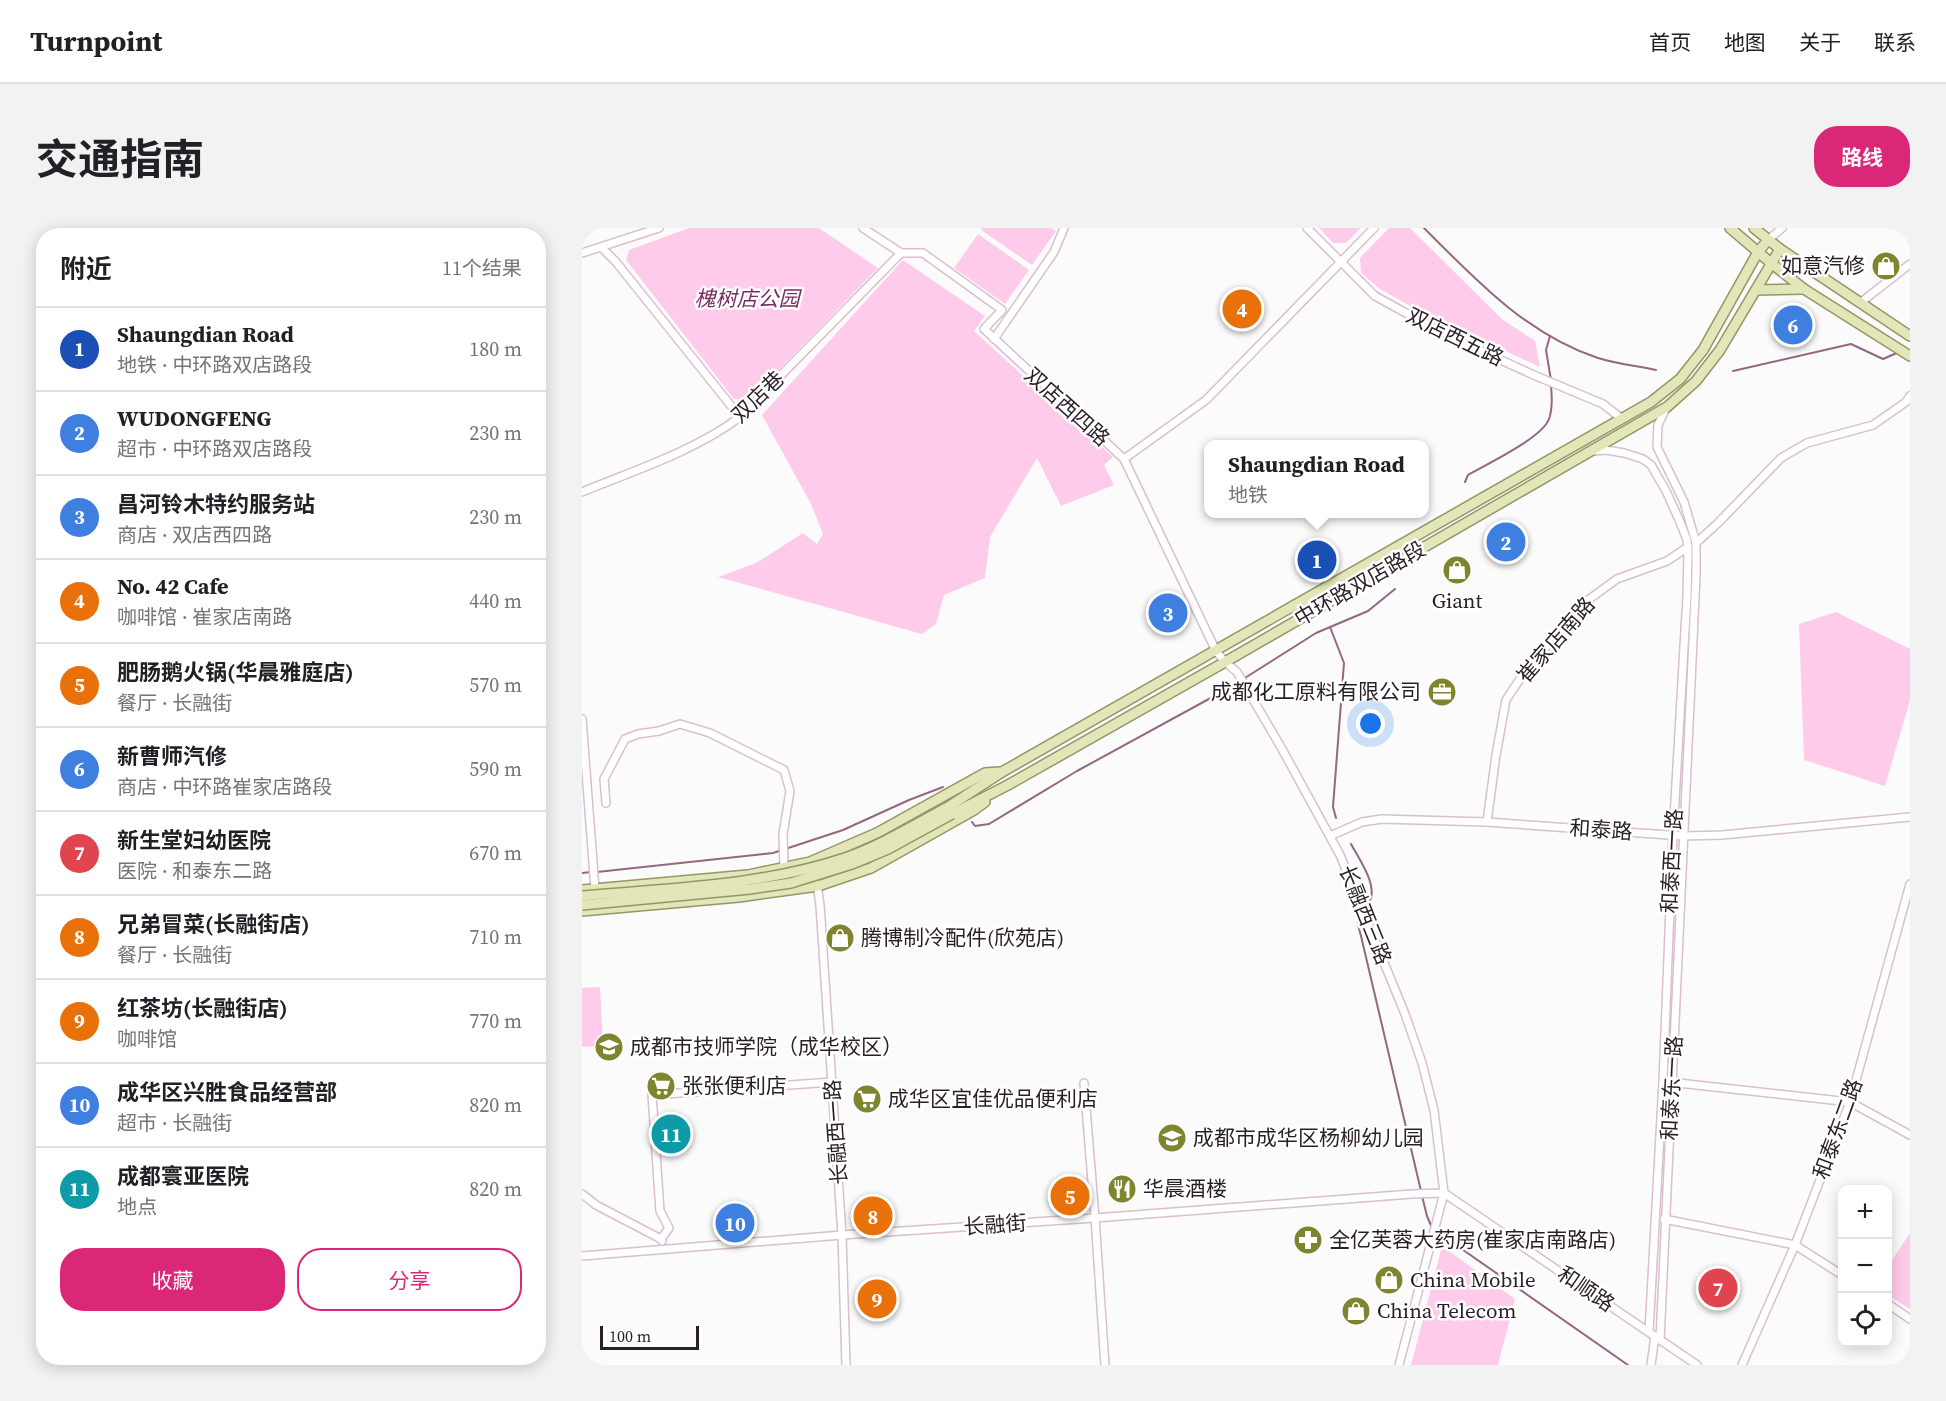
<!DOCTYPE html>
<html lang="zh">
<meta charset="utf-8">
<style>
body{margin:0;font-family:"Source Serif 4","Noto Sans SC",serif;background:#f2f2f2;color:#202124}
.controls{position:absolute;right:18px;bottom:18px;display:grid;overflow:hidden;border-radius:12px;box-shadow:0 3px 15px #0003}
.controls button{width:54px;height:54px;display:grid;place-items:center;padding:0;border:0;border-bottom:2px solid #e0e0e0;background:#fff;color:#202124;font:30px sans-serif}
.scale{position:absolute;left:18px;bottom:15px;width:99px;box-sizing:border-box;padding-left:6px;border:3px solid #2a1f26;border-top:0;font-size:16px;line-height:21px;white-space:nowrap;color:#2a1f26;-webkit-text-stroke:4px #fff;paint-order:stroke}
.you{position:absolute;left:789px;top:496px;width:21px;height:21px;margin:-15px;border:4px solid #fff;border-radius:50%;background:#1a73e8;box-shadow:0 0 0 9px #1a73e833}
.badge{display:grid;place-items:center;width:39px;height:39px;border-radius:50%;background:#db2777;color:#fff;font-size:20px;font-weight:700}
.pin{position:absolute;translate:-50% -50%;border:3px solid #fff;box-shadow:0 2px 6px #0006}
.popup{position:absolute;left:622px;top:212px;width:225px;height:78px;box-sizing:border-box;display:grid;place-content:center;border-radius:12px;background:#fff;filter:drop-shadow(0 2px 4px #0005);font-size:20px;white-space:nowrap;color:#757577}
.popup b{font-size:22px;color:#202124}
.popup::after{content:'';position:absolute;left:50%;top:100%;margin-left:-12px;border:12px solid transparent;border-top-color:#fff}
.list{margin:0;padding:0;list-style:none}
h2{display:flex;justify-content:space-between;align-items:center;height:78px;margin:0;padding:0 24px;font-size:26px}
h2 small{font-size:20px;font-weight:400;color:#757577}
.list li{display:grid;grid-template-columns:39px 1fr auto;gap:18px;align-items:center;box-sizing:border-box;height:84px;padding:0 24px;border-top:2px solid #e0e0e0}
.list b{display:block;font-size:22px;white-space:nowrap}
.list p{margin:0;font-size:20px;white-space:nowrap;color:#757577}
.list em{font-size:20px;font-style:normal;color:#757577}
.actions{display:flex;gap:12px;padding:18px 24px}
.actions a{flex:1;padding:14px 0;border:2px solid #db2777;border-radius:24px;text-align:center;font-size:21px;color:#db2777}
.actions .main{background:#db2777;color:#fff}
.icon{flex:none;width:33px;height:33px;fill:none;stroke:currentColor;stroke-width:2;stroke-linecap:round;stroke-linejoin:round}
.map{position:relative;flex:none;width:1328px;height:1137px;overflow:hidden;border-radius:24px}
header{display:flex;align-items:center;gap:36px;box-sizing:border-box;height:84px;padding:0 30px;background:#fff;border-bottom:2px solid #e0e0e0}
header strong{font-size:28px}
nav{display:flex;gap:33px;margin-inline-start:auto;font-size:21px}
.intro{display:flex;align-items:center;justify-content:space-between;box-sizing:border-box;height:144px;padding:0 36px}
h1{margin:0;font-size:42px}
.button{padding:15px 27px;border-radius:24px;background:#db2777;color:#fff;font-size:21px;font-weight:700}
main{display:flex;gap:36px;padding:0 36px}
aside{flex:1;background:#fff;border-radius:24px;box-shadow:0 3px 15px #0003}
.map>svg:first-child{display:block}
</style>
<header>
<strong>Turnpoint</strong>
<nav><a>首页</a><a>地图</a><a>关于</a><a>联系</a></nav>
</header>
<div class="intro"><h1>交通指南</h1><a class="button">路线</a></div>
<main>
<aside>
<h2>附近<small>11个结果</small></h2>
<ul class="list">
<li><span class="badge" style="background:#1a4fb4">1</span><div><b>Shaungdian Road</b><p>地铁 · 中环路双店路段</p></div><em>180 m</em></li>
<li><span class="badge" style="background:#3f7fe0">2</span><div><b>WUDONGFENG</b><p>超市 · 中环路双店路段</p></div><em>230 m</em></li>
<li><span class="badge" style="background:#3f7fe0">3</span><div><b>昌河铃木特约服务站</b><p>商店 · 双店西四路</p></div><em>230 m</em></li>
<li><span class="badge" style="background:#e8710a">4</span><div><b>No. 42 Cafe</b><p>咖啡馆 · 崔家店南路</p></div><em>440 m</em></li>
<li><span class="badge" style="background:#e8710a">5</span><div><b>肥肠鹅火锅(华晨雅庭店)</b><p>餐厅 · 长融街</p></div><em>570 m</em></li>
<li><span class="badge" style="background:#3f7fe0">6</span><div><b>新曹师汽修</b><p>商店 · 中环路崔家店路段</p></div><em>590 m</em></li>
<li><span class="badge" style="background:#e0444e">7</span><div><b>新生堂妇幼医院</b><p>医院 · 和泰东二路</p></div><em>670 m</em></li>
<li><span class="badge" style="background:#e8710a">8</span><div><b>兄弟冒菜(长融街店)</b><p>餐厅 · 长融街</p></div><em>710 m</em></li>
<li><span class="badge" style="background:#e8710a">9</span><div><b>红茶坊(长融街店)</b><p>咖啡馆</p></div><em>770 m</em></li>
<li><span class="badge" style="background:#3f7fe0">10</span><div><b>成华区兴胜食品经营部</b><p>超市 · 长融街</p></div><em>820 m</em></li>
<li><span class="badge" style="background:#0f9aa8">11</span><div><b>成都寰亚医院</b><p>地点</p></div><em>820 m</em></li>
</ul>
<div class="actions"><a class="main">收藏</a><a>分享</a></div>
</aside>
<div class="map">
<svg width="1328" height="1137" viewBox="0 0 1328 1137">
<rect width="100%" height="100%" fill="#fbfbfb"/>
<!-- green -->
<g fill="#ffcbea">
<polygon points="107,0 237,0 296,40 167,172 152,171 44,32 47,22"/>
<polygon points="400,0 469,0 474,3 450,37 399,2"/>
<polygon points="737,0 779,0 764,15 751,15"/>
<polygon points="807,0 828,0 921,92 953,113 958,139 839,84 798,61 779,45 778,30"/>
<polygon points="396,6 447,42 423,76 372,40"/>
<polygon points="321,32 403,88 392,103 531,229 522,237 532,257 479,278 455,230 408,309 403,350 362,367 354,396 340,406 136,349 174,335 221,305 235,316 241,306 229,276 180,187"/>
<polygon points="1254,384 1328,421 1328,472 1303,558 1222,532 1217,396"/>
<polygon points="18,759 21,818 0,819 0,760"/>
<polygon points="1328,1005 1328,1081 1306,1067 1306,1038"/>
<polygon points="860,1018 933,1071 916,1137 829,1137"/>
</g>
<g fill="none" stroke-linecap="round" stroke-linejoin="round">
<!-- stream -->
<g stroke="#966684" stroke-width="2">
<path d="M842,0C893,51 945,107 1016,130C1035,136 1055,138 1074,142"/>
<polyline points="968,108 964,122 969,152"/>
<polyline points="1151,143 1269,116 1301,131 1317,124"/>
<path d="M883,254L886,247C905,236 960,210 967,191C971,180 970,168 969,158"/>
<polyline points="748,399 762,435 751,579 754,590"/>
<polyline points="390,594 393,598 407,596 495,543 647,460 734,405 786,383 813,361"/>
<path d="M769,616C778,633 800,662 784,679"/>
<polyline points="15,644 191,625 261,602 327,572 361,559"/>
<polyline points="0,645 9,644"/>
<polyline points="777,687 776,697 779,708 839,963"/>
<polyline points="840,968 845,988 850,1000"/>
<polyline points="854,1003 1046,1137"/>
</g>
<!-- minor casing -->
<g stroke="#dbbecf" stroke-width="10">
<g id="minor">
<polyline points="281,0 319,25 341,25 420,82 402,101 542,231 634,423 643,434 655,444 700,521 758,627 823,786 840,835 852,882 862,965 817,1137"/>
<polyline points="725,0 793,68 866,108 954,148 1021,176 1040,191"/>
<polyline points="1186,12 1200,0"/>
<polyline points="20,20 34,34 158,189"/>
<polyline points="0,25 77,0"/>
<polyline points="1278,75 1328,36"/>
<polyline points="412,111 472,24 482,0"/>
<polyline points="1011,223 1024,222 1042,225 1061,231 1069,237 1084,263 1098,294 1105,312 1106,324 1105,368 1091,607 1081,853 1067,1104"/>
<polyline points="542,231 624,172 792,0"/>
<path d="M0,264C53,242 111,224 158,189L319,25"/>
<polyline points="1114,315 1136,295 1199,230 1225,215 1291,197 1324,174 1328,168"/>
<polyline points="0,491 13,661"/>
<polyline points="24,575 22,551 43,511 56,506 77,503 98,496 128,505 202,542 208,563 201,606 202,640"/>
<polyline points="905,594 914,527 924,472 946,439 1006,372 1035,351 1085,333 1106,319"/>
<polyline points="748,608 780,594 800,591 905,594 1101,608 1140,607 1328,589"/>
<polyline points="235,656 238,677 260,1007 264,1137"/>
<polyline points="1087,854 1268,874 1328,907"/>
<polyline points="502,855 513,990 523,1137"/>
<polyline points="862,965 1115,1137"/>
<polyline points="0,966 14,977 79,1011 80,1013"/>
<polyline points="1082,991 1213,1017 1260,1047"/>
<polyline points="79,1011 87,1000 78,983 70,867 250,854"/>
<polyline points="0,1028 260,1007 513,990 830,966 862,965"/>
<polyline points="1306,1076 1328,1091"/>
<polyline points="1078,1112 1114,348 1114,315 1102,274 1075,219 1076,197 1084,180"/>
<polyline points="1069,1137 1073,1108"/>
<polyline points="1160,1137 1213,1017 1268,874 1328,656"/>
</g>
</g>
<!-- major casing -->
<g stroke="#959666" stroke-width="12">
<g id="major">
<polyline points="1148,0 1189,35 1222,61 1328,128"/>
<polyline points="1172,0 1198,21 1328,108"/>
<polyline points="1174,62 1222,61"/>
<polyline points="366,579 420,544 1069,174 1098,151 1121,122 1176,24 1186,12"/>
<polyline points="370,586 426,557 643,434 1085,179 1114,153 1138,122 1198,21"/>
<polyline points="0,662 166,647 228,634 295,605 403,545 418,544"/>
<polyline points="0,683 157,669 236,658 289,640 392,582 403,574"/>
</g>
</g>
<!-- minor -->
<use href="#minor" stroke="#fff" stroke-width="7"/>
<!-- major -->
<use href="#major" stroke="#e2e6b8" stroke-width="9"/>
<!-- major-bridge casing -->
<g stroke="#959666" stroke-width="12" stroke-linecap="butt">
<g id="major-bridge">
<path d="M0,668C88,660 179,658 263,630C300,617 332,597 366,579"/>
<polyline points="0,677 168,661 209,655 270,636 306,621 370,586"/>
</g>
</g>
<!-- major-bridge -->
<use href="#major-bridge" stroke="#e2e6b8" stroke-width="9"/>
</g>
<!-- icons -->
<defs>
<g id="shop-disc" transform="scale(1.5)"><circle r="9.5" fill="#7f842f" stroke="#fff"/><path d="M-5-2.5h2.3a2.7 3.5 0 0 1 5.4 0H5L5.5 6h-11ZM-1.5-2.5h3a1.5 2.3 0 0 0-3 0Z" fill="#fff"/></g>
<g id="office-disc" transform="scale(1.5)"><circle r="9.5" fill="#7f842f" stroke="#fff"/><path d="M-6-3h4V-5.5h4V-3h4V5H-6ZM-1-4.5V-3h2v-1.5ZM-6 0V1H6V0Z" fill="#fff"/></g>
<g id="university-disc" transform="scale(1.5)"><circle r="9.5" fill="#7f842f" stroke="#fff"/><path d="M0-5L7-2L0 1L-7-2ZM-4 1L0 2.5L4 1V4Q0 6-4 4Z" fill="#fff"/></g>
<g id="supermarket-disc" transform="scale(1.5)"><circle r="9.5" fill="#7f842f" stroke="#fff"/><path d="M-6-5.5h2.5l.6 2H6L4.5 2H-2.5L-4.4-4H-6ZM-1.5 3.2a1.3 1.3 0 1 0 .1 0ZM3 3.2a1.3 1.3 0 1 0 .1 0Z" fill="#fff"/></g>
<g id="school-disc" transform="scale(1.5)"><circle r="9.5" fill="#7f842f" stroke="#fff"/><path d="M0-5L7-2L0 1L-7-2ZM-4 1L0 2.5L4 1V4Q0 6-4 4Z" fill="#fff"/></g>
<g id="restaurant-disc" transform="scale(1.5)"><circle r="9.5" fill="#7f842f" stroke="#fff"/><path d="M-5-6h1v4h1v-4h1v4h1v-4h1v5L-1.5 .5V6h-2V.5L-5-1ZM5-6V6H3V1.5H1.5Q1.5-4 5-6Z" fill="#fff"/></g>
<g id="pharmacy-disc" transform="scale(1.5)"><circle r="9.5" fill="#7f842f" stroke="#fff"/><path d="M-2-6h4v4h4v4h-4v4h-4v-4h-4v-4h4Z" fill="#fff"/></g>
</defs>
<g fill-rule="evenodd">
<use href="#shop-disc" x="1304" y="38"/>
<use href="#shop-disc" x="875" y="342"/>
<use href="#office-disc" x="860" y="464"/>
<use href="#shop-disc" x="258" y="710"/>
<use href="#university-disc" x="27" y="819"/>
<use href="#supermarket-disc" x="79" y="858"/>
<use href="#supermarket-disc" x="285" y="871"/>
<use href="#school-disc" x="590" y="910"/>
<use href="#restaurant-disc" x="540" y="961"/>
<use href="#pharmacy-disc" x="726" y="1012"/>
<use href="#shop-disc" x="807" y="1052"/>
<use href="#shop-disc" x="774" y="1083"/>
</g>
<g text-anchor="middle" stroke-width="5" stroke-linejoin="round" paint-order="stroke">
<!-- poi labels -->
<g font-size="21" fill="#2a1f26" stroke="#fff" text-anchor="start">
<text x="1283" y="45" text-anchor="end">如意汽修</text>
<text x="875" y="380" text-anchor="middle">Giant</text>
<text x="839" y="471" text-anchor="end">成都化工原料有限公司</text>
<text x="279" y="717">腾博制冷配件(欣苑店)</text>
<text x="48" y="826">成都市技师学院（成华校区）</text>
<text x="100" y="865">张张便利店</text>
<text x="306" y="878">成华区宜佳优品便利店</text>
<text x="611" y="917">成都市成华区杨柳幼儿园</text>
<text x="561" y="968">华晨酒楼</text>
<text x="747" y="1019">全亿芙蓉大药房(崔家店南路店)</text>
<text x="828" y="1059">China Mobile</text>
<text x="795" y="1090">China Telecom</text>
</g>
<!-- park labels -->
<g font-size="21" font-style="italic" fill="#7a2d62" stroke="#fff">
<text x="165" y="78">槐树店公园</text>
</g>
<!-- street labels -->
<g font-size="21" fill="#2a1f26" stroke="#fff">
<text transform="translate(873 109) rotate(26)" y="7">双店西五路</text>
<text transform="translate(176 169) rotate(-44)" y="7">双店巷</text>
<text transform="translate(485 179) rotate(42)" y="7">双店西四路</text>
<text transform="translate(778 356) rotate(-30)" y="7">中环路双店路段</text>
<text transform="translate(974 412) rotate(-49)" y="7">崔家店南路</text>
<text transform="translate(1019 602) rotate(4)" y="7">和泰路</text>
<text transform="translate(1090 633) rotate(-87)" y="7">和泰西一路</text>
<text transform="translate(783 687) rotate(68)" y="7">长融西三路</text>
<text transform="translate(1090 860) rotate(-87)" y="7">和泰东一路</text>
<text transform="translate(1256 901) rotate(-70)" y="7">和泰东二路</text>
<text transform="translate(254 904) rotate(-94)" y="7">长融西一路</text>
<text transform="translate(413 997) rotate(-4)" y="7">长融街</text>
<text transform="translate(1004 1061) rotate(34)" y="7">和顺路</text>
</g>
</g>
</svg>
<div class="controls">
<button>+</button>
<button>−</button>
<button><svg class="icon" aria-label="locate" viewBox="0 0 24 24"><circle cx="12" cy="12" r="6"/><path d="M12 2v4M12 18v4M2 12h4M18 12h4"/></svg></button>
</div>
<div class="scale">100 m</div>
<div class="you"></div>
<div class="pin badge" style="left:735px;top:332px;background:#1a4fb4">1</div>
<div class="popup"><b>Shaungdian Road</b>地铁</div>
<div class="pin badge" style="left:924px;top:314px;background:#3f7fe0">2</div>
<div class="pin badge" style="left:586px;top:385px;background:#3f7fe0">3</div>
<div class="pin badge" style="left:660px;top:81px;background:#e8710a">4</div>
<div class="pin badge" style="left:488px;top:968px;background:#e8710a">5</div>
<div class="pin badge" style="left:1211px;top:97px;background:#3f7fe0">6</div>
<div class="pin badge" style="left:1136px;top:1060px;background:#e0444e">7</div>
<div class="pin badge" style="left:291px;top:988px;background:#e8710a">8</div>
<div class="pin badge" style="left:295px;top:1071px;background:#e8710a">9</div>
<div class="pin badge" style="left:153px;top:995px;background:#3f7fe0">10</div>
<div class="pin badge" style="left:89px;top:906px;background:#0f9aa8">11</div>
</div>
</main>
